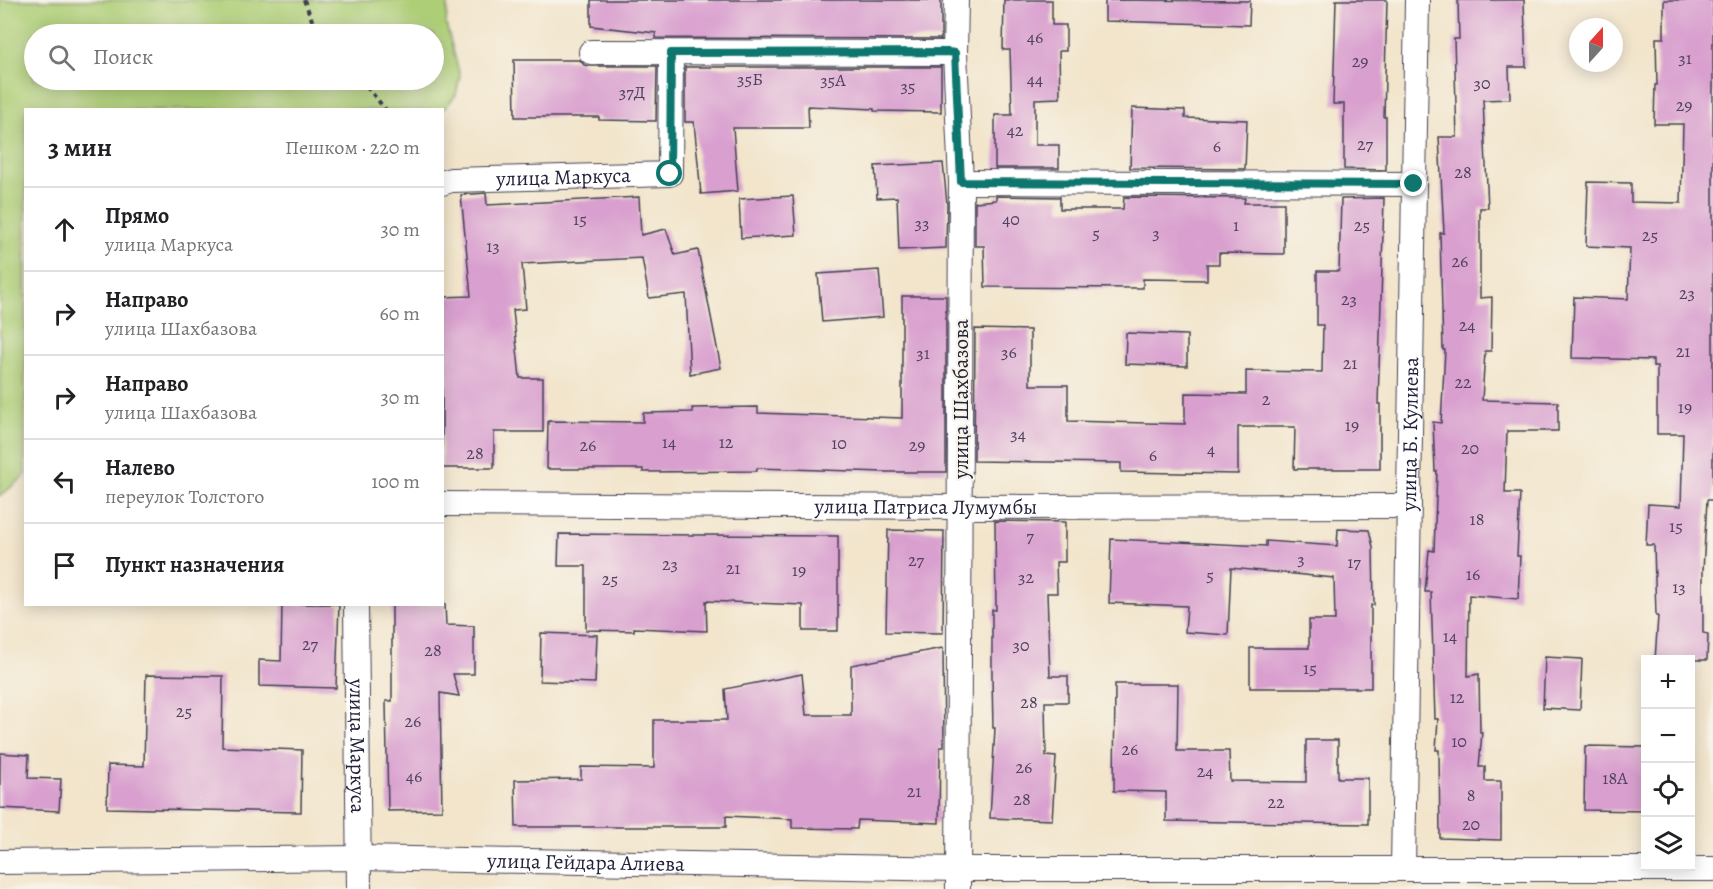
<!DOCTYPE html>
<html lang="ru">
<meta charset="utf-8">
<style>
body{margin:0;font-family:Alegreya,serif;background:#f2f2f2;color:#202124}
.controls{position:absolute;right:18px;bottom:18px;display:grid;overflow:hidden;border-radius:0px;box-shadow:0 3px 15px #0003}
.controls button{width:54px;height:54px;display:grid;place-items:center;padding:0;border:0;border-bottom:2px solid #e0e0e0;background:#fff;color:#202124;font:30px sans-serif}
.compass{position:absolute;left:1569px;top:18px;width:54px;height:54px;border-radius:50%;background:#fff;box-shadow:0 3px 15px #0003;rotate:21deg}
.stop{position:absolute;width:18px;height:18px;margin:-14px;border:4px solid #0f766e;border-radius:50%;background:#fff}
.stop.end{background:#0f766e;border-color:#fff;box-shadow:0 2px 6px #0008}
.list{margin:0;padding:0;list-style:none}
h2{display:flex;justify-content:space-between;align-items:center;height:78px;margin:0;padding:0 24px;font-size:26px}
h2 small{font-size:20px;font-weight:400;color:#757577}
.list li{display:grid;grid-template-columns:39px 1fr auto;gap:18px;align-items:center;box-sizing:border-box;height:84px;padding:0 24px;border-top:2px solid #e0e0e0}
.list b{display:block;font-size:22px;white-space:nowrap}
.list p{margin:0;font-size:20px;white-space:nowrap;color:#757577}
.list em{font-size:20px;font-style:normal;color:#757577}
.icon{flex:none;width:33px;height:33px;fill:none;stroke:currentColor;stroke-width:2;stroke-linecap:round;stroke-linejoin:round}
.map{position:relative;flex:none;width:1713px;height:889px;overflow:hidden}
.search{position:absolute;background:#fff;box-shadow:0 3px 15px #0003;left:24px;top:24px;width:420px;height:66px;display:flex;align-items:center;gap:15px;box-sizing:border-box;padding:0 21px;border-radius:33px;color:#757577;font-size:22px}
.panel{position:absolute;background:#fff;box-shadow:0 3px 15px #0003;left:24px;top:108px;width:420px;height:498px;border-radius:0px}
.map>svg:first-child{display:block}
</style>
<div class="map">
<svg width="1713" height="889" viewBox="0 0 1713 889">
<rect width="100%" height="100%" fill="#f7f3e8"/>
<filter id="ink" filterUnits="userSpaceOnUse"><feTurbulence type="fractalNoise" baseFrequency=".0167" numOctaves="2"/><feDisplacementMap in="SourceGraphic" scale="12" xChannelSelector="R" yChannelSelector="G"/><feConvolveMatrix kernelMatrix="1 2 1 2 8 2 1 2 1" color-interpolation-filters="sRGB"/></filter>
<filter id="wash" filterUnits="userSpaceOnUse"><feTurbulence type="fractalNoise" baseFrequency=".008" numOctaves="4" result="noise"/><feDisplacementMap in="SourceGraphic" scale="24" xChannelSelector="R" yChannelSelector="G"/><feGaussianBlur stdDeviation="1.35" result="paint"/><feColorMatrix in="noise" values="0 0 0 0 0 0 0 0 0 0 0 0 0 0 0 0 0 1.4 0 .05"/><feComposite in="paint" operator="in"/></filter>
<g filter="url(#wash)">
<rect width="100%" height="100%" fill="#f2e5cc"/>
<!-- green -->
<path fill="#adce76" stroke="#687858" stroke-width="1.5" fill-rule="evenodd" d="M0,0H448L446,24L460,76L456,95L443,110H26L25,476L0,496ZM34,34H434V80H34Z"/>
<g id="blocks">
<!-- building -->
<g fill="#d9a0cf">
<polygon points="591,0 941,0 941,39 656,38 656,33 591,26"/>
<polygon points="1004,0 1052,0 1052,25 1066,25 1066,51 1059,51 1060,98 1035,99 1035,145 1059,145 1059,168 995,168 995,115 1012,115 1010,50 1003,50"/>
<polygon points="1105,0 1250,1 1249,25 1105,21"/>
<polygon points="1336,0 1387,0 1384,117 1386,117 1386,170 1344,169 1344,104 1333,104"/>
<polygon points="1458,0 1524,0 1526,67 1509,67 1510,99 1483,100 1488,208 1480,208 1480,298 1492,297 1491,351 1485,351 1482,400 1558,402 1558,431 1507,431 1505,493 1520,493 1517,556 1520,556 1518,599 1469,595 1468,676 1479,674 1480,732 1482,732 1479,767 1485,767 1485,781 1501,781 1501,840 1440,838 1439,750 1436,750 1438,719 1435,719 1431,592 1425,592 1429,550 1434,551 1437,471 1435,471 1433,422 1441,423 1445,350 1443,350 1440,233 1444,233 1439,137 1457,137 1454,39 1459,39"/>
<polygon points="1664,0 1713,0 1713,500 1707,500 1703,571 1703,633 1708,634 1707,660 1655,660 1658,616 1656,616 1654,545 1646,545 1648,504 1681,506 1683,434 1657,434 1657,367 1653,367 1653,360 1572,358 1574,297 1628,299 1630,248 1586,246 1588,182 1631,183 1631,202 1681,203 1683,124 1654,124 1655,85 1657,85 1656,38 1664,38"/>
<polygon points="514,60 580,60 584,65 591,66 657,66 656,121 599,120 599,117 515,117"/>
<polygon points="685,67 941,67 941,112 874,111 874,109 808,106 809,128 733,128 738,191 701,194 694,122 685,122"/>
<polygon points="1132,108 1185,110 1185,118 1247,120 1245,169 1130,168"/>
<polygon points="943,163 947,204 946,248 899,250 897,197 877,198 875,166"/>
<polygon points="486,193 487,205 639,197 641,235 666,229 675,255 698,250 721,368 690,374 686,294 649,298 642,258 522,264 526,309 513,310 520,378 543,378 543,432 494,432 494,468 442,468 442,297 471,296 461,195"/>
<polygon points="793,196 796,235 741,238 739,199"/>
<polygon points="996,196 1060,197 1060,209 1123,209 1124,197 1245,198 1244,203 1284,203 1284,254 1219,253 1219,264 1207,264 1207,280 1143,279 1143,288 985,287 984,246 975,246 975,202 996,200"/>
<polygon points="1384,198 1378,404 1380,404 1380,469 1294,469 1295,427 1238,427 1238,474 1121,472 1121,463 974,461 975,329 1030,330 1030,385 1068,385 1068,421 1185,424 1185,393 1246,394 1246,371 1322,372 1323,325 1317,325 1317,271 1339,271 1341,199"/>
<polygon points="879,270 883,317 822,322 818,274"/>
<polygon points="902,296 946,296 946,472 885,472 757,468 757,471 643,472 643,469 547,469 548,421 643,422 643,413 693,412 692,408 758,407 758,413 902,418"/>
<polygon points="1126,333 1187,335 1187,366 1125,364"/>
<polygon points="995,521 1065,522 1065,562 1056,562 1057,593 1047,593 1050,676 1068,676 1068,702 1045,702 1046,756 1056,757 1052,820 990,818 995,728 993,728 992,677 992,610 996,610"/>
<polygon points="1338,529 1369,530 1373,547 1374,605 1371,605 1371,688 1250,688 1250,648 1309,648 1309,620 1335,620 1334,578 1231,568 1228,635 1185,632 1187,606 1109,603 1111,539 1266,546 1266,541 1337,546"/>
<polygon points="888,530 944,531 943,633 886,632"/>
<polygon points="559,534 838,536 838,631 803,631 803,605 706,601 707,631 634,628 634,631 586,630 586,566 558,566"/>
<polygon points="282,604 339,604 336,688 259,686 259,660 281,661"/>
<polygon points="392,604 445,604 446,625 474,626 474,674 453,674 459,696 440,693 442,810 388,811 386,701 392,701"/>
<polygon points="541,633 597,635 595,683 540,681"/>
<polygon points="943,648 944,747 940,747 939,823 858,820 857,829 792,828 792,819 726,816 726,827 516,827 515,780 581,779 581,767 654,768 654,720 727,720 725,689 802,674 806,715 851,715 851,665"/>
<polygon points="1545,657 1582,659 1580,710 1543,708"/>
<polygon points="146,675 223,676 222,747 302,750 301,812 107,808 108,765 144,766"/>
<polygon points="1115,684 1178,684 1177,751 1229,751 1230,781 1306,782 1306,740 1338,740 1338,778 1368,778 1368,824 1166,821 1166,792 1114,791"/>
<polygon points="1585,746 1646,747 1646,811 1584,810"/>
<polygon points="0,753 29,755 28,778 61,779 59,811 0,808"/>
</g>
</g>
</g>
<g filter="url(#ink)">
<use href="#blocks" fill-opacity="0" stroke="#413f51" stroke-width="1.5"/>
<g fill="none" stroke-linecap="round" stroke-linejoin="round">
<!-- street casing -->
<g stroke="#413f51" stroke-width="26">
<g id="street">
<polyline points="956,0 955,53 961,182 958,889"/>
<polyline points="591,52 955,53"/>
<polyline points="961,182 1414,184"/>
<path id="s1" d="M442,183L451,180L670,174L671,53"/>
<path id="s2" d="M442,504L961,507L1409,506"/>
<path id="s3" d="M356,604L359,889"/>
<path id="s4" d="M0,862L359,858L958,869H1713"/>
<path id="s5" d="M1403,869L1417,0"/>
</g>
</g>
<!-- path -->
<g stroke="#413f51" stroke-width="4" stroke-dasharray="4.5 4.5" stroke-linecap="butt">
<polyline points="304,0 316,30 320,34"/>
<polyline points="361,80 386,110"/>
</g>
<!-- street -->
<use href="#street" stroke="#fff" stroke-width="24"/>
</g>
</g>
<g fill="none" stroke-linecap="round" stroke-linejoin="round" filter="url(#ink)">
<!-- route -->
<polyline stroke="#0f766e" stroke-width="8" points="670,174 671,53 948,52 955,53 961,182 1414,184"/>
</g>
<g text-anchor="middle" stroke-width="4.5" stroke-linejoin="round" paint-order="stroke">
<!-- number labels -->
<g font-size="18" fill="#504260">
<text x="1035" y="43">46</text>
<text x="1685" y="64">31</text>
<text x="1360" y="67">29</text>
<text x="750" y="85">35Б</text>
<text x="1035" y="85">44</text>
<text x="833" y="86">35А</text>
<text x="1482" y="89">30</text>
<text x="908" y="92">35</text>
<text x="632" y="98">37Д</text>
<text x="1684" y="111">29</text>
<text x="1015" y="136">42</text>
<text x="1365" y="150">27</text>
<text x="1217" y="152">6</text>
<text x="1463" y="178">28</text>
<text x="580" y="225">15</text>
<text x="1011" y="225">40</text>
<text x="922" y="229">33</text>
<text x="1236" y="231">1</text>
<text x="1362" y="231">25</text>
<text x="1096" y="239">5</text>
<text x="1156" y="239">3</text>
<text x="1650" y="241">25</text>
<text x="493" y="252">13</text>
<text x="1460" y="267">26</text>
<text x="1687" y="299">23</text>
<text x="1349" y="305">23</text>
<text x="1467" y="331">24</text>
<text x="1683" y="357">21</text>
<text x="1009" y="358">36</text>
<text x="923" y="359">31</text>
<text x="1350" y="369">21</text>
<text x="1463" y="388">22</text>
<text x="1266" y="405">2</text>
<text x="1685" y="413">19</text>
<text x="1352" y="431">19</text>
<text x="1018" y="440">34</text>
<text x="669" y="448">14</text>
<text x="726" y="448">12</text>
<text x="839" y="449">10</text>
<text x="588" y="451">26</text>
<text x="917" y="451">29</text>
<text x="1470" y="454">20</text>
<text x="1211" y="455">4</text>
<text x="475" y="459">28</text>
<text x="1153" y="461">6</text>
<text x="1477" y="525">18</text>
<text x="1676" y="532">15</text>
<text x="1030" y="542">7</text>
<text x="1301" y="565">3</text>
<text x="916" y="566">27</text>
<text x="1354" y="568">17</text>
<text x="670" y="570">23</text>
<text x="733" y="574">21</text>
<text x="799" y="576">19</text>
<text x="1473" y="580">16</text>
<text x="1210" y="581">5</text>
<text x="1026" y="583">32</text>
<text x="610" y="585">25</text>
<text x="1679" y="593">13</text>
<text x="1450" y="642">14</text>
<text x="310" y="650">27</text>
<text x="1021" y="651">30</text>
<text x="433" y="656">28</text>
<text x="1310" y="674">15</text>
<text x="1457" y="703">12</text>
<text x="1029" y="708">28</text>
<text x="184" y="717">25</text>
<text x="413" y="727">26</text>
<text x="1459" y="747">10</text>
<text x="1130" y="755">26</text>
<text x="1024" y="773">26</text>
<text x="1205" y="777">24</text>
<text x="414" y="782">46</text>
<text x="1615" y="784">18А</text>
<text x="914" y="797">21</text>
<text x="1471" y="801">8</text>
<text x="1022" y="805">28</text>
<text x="1276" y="808">22</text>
<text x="1471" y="830">20</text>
</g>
<!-- street labels -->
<g font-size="21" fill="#22223b" stroke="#f7f3e8">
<text dy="7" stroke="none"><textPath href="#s1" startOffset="122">улица Маркуса</textPath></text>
<text transform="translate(961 399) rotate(-90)" y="7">улица Шахбазова</text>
<text dy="7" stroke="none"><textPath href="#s5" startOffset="435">улица Б. Кулиева</textPath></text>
<text dy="7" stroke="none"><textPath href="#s2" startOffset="484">улица Патриса Лумумбы</textPath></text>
<text dy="7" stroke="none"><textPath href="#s3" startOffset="142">улица Маркуса</textPath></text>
<text dy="7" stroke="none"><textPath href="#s4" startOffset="586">улица Гейдара Алиева</textPath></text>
</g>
</g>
</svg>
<div class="controls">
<button>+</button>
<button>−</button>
<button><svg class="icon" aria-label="locate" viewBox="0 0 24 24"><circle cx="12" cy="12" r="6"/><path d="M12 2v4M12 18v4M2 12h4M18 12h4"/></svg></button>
<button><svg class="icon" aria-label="layers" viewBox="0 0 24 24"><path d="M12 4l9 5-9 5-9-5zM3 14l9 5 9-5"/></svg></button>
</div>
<svg class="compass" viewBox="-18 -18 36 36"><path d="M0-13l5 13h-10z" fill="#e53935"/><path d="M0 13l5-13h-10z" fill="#757577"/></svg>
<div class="stop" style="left:670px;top:174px"></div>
<div class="stop end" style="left:1414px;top:184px"></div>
<div class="search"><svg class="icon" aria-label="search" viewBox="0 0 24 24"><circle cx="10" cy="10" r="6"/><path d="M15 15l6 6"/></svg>Поиск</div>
<section class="panel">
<h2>3 мин<small>Пешком · 220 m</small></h2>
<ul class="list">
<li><svg class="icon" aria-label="ahead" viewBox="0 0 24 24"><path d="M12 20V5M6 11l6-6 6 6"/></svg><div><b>Прямо</b><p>улица Маркуса</p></div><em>30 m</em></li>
<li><svg class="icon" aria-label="right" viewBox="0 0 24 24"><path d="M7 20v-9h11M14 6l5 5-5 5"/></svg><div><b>Направо</b><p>улица Шахбазова</p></div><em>60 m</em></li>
<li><svg class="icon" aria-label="right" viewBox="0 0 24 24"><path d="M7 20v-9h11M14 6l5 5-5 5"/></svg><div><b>Направо</b><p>улица Шахбазова</p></div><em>30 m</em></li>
<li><svg class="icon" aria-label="left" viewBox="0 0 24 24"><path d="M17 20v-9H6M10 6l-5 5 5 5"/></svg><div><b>Налево</b><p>переулок Толстого</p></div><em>100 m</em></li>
<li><svg class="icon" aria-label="arrive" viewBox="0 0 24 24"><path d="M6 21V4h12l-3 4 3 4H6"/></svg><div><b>Пункт назначения</b></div></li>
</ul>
</section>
</div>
